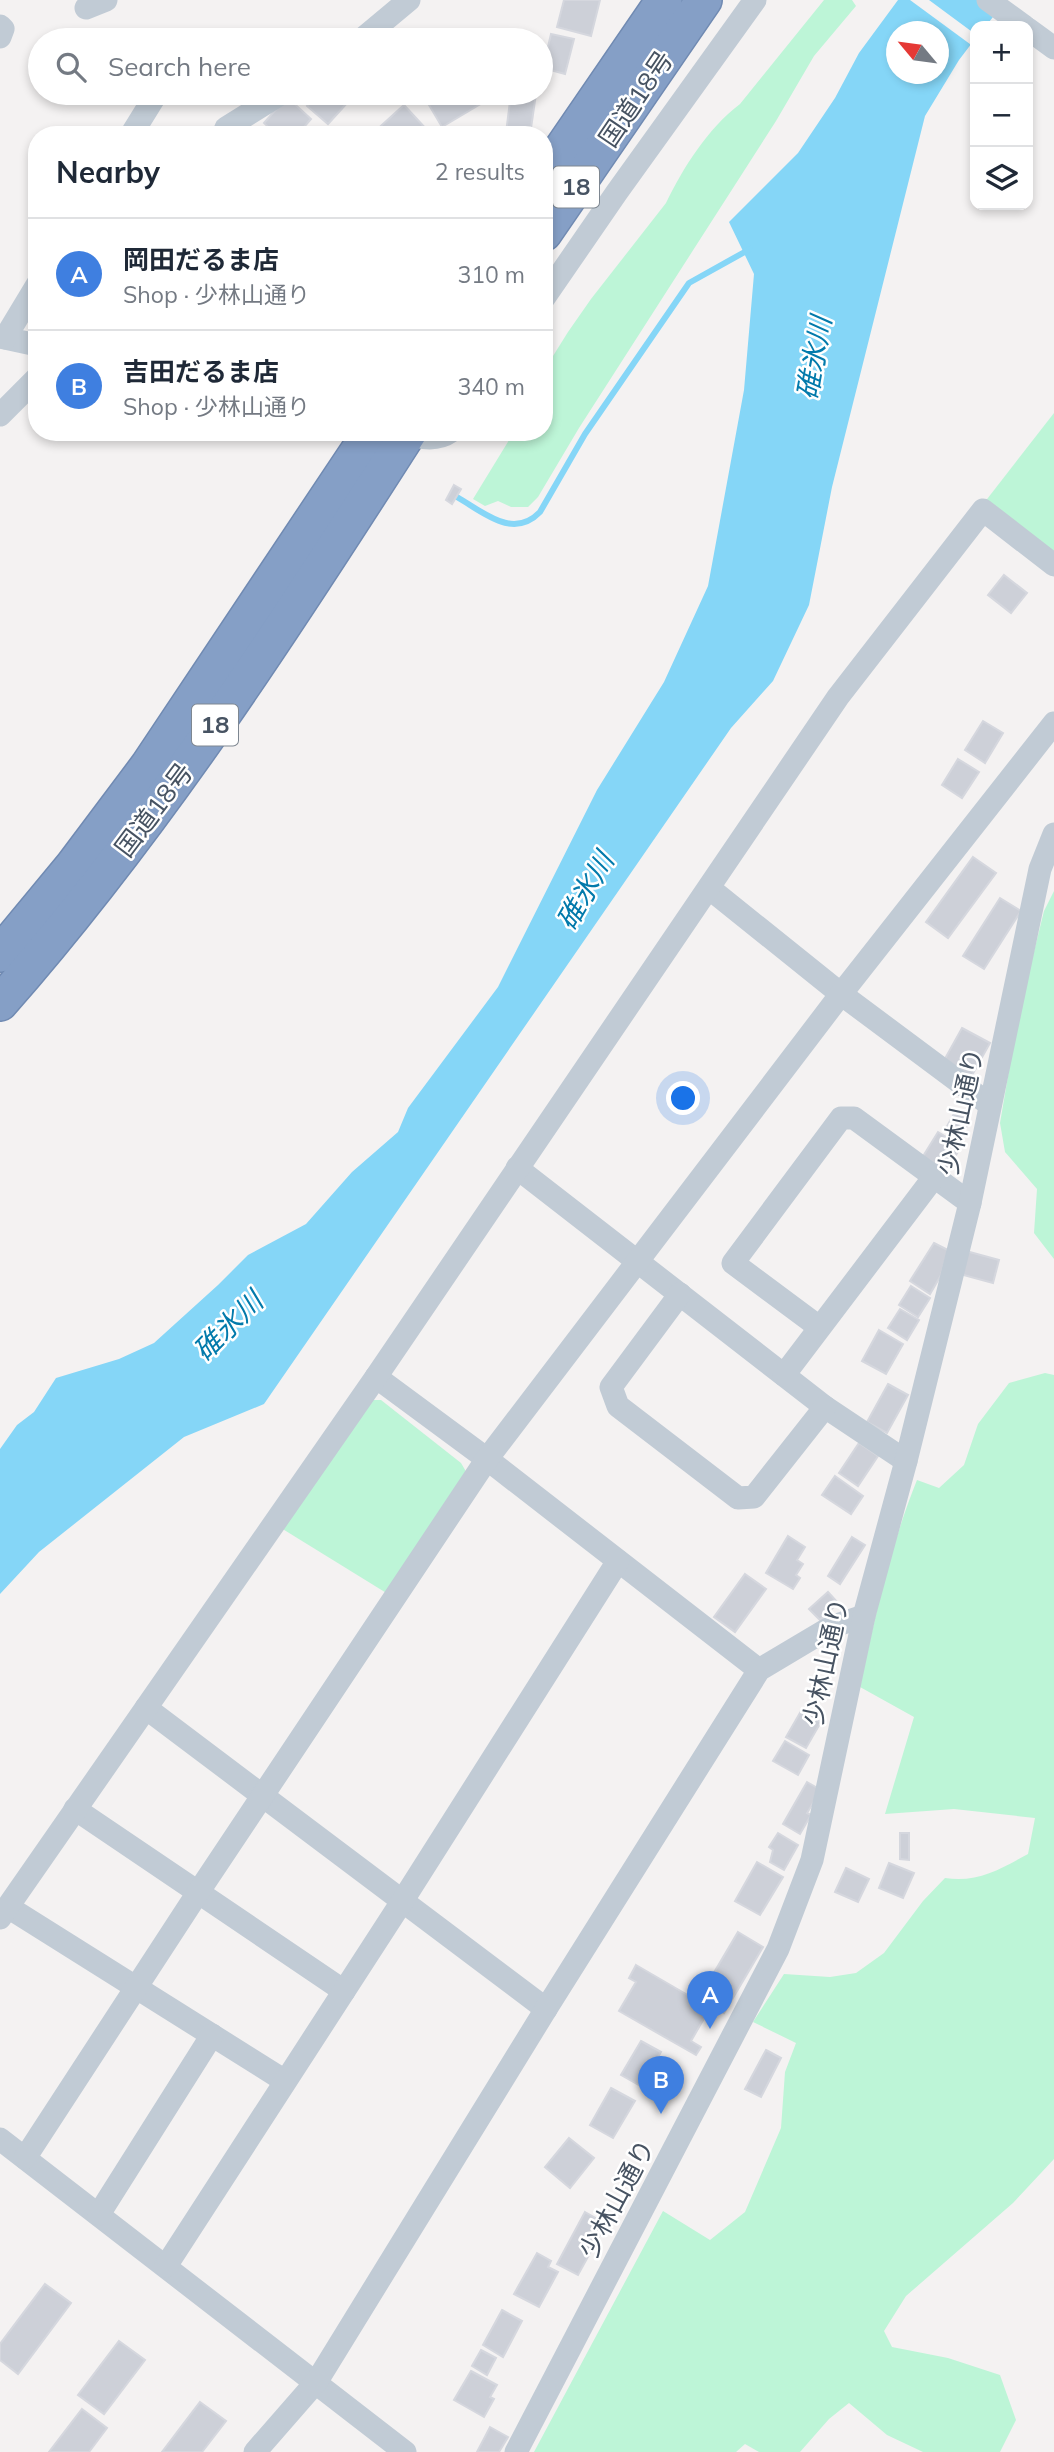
<!DOCTYPE html>
<meta charset="utf-8">
<style>
body{margin:0;font-family:Mulish,"Noto Sans JP",sans-serif;background:#f2f2f3;color:#1f2937}
.controls{position:absolute;right:21px;top:21px;display:grid;overflow:hidden;border-radius:14px;box-shadow:0 4px 10px #0003}
.controls button{width:63px;height:63px;display:grid;place-items:center;padding:0;border:0;border-bottom:2px solid #e0e1e3;background:#fff;color:#1f2937;font:35px sans-serif}
.compass{position:absolute;left:886px;top:21px;width:63px;height:63px;border-radius:50%;background:#fff;box-shadow:0 4px 10px #0003;rotate:299deg}
.you{position:absolute;left:684px;top:1099px;width:24px;height:24px;margin:-18px;border:5px solid #fff;border-radius:50%;background:#1a73e8;box-shadow:0 0 0 10px #1a73e833}
.badge{display:grid;place-items:center;width:46px;height:46px;border-radius:50%;background:#045dfc;color:#fff;font-size:23px;font-weight:700}
.pin{position:absolute;translate:-50% -58px;filter:drop-shadow(0 2px 4px #0008)}
.pin::after{content:'';position:absolute;top:37px;width:24px;height:21px;background:inherit;clip-path:polygon(0 0,100% 0,50% 100%)}
.list{margin:0;padding:0;list-style:none}
h2{display:flex;justify-content:space-between;align-items:center;height:91px;margin:0;padding:0 28px;font-size:30px}
h2 small{font-size:23px;font-weight:400;color:#747a83}
.list li{display:grid;grid-template-columns:46px 1fr auto;gap:21px;align-items:center;box-sizing:border-box;height:112px;padding:0 28px;border-top:2px solid #e0e1e3}
.list b{display:block;font-size:26px;white-space:nowrap}
.list p{margin:0;font-size:23px;white-space:nowrap;color:#747a83}
.list em{font-size:23px;font-style:normal;color:#747a83}
.icon{flex:none;width:38px;height:38px;fill:none;stroke:currentColor;stroke-width:2;stroke-linecap:round;stroke-linejoin:round}
.map{position:relative;flex:none;width:1054px;height:2452px;overflow:hidden}
.search{position:absolute;background:#fff;box-shadow:0 4px 10px #0003;left:28px;top:28px;width:525px;height:77px;display:flex;align-items:center;gap:18px;box-sizing:border-box;padding:0 24px;border-radius:38px;color:#747a83;font-size:26px}
.panel{position:absolute;background:#fff;box-shadow:0 4px 10px #0003;left:28px;top:126px;width:525px;height:315px;border-radius:28px}
.map>svg:first-child{display:block}
</style>
<div class="map">
<svg width="1054" height="2452" viewBox="0 0 1054 2452">
<rect width="100%" height="100%" fill="#f4f2f2"/>
<!-- green -->
<g fill="#bdf5d7">
<path d="M824,0H852L856,6L814,56L776,121L579,428L538,497L528,507H511L498,501L485,506L473,499L514,432H544V378L553,356L568,332L591,299L666,203C683,168 708,128 740,104Z"/>
<polygon points="1054,413 1054,555 984,503"/>
<polygon points="1054,891 1054,1259 1034,1233 1037,1189 1005,1152 1000,1123 1019,1012 1044,911"/>
<path d="M1045,1373L1054,1375V2159L1013,2203L906,2296L884,2331L892,2347L948,2358L1000,2375L1016,2420L1000,2452H923L887,2435L849,2403L829,2419L800,2452H759L745,2444L736,2452H534L663,2211L710,2240L745,2212L781,2128L785,2072L796,2043L753,2022L784,1974L830,1977L856,1973L884,1953L923,1901L945,1878C978,1883 1000,1869 1028,1854L1035,1818L954,1809L885,1814L914,1717L860,1687C875,1616 890,1547 917,1480L939,1488L964,1465L978,1424L1009,1383Z"/>
<polygon points="367,1400 381,1400 461,1463 468,1475 388,1594 281,1528"/>
</g>
<!-- water -->
<path fill="#85d6f7" fill-rule="evenodd" d="M898,0H1006L986,26H975V39L959,60L925,116L832,487L809,605L773,681L731,728L264,1404L184,1437L39,1552L0,1594V1449L17,1425L34,1412L56,1378L119,1359L154,1343L218,1285L248,1255L306,1224L352,1172L398,1132L408,1108L498,987L597,790L664,682L708,586L744,390L754,274L729,222L798,153L835,98L859,53ZM897,32H939V74H897Z"/>
<!-- pier -->
<polygon fill="#f4f2f2" points="910,0 929,0 975,34 975,45 974,47"/>
<g fill="none" stroke-linecap="round" stroke-linejoin="round">
<!-- stream -->
<path stroke="#85d6f7" stroke-width="6" d="M457,497C483,512 513,540 540,512L585,434L689,283L750,249"/>
</g>
<!-- building -->
<g fill="#cdd0d8" stroke="#d5d7de" stroke-width="2">
<polygon points="564,0 600,0 591,36 557,27"/>
<polygon points="551,34 574,39 565,74 543,68"/>
<polygon points="319,93 335,93 347,103 328,124 307,106"/>
<polygon points="439,93 499,93 442,127 426,100"/>
<polygon points="511,93 536,94 530,135 506,133"/>
<polygon points="287,97 311,119 297,135 277,135 264,123"/>
<polygon points="404,105 427,130 421,135 371,135"/>
<polygon points="454,485 461,489 452,504 446,500"/>
<polygon points="1004,575 1027,593 1011,613 988,595"/>
<polygon points="983,721 1003,733 985,763 965,750"/>
<polygon points="958,759 979,772 962,798 942,785"/>
<polygon points="973,857 996,873 948,938 926,922"/>
<polygon points="1000,898 1021,911 984,969 963,956"/>
<polygon points="962,1028 990,1043 970,1079 942,1064"/>
<polygon points="955,1112 970,1121 959,1139 945,1130"/>
<polygon points="938,1132 961,1146 946,1173 922,1158"/>
<polygon points="934,1243 948,1250 941,1275 930,1294 910,1281"/>
<polygon points="966,1251 999,1260 993,1283 960,1274"/>
<polygon points="911,1286 930,1298 918,1317 899,1305"/>
<polygon points="900,1309 919,1320 907,1340 888,1328"/>
<polygon points="879,1330 903,1344 886,1374 862,1361"/>
<polygon points="888,1384 908,1395 887,1433 867,1422"/>
<polygon points="859,1443 878,1456 858,1486 839,1473"/>
<polygon points="835,1476 863,1496 851,1514 822,1495"/>
<polygon points="788,1536 805,1547 797,1560 803,1564 796,1575 800,1578 793,1589 766,1573"/>
<polygon points="852,1537 865,1545 840,1584 828,1576"/>
<polygon points="745,1574 766,1589 735,1632 714,1617"/>
<polygon points="828,1592 838,1603 820,1620 809,1609"/>
<polygon points="801,1711 821,1722 806,1748 786,1737"/>
<polygon points="785,1741 809,1755 798,1775 773,1761"/>
<polygon points="807,1782 821,1790 807,1813 811,1815 800,1834 783,1824"/>
<polygon points="778,1833 798,1845 784,1870 770,1862 773,1850 769,1847"/>
<polygon points="900,1833 909,1833 909,1860 900,1859"/>
<polygon points="757,1862 783,1877 760,1915 735,1901"/>
<polygon points="889,1863 914,1873 903,1898 879,1888"/>
<polygon points="846,1868 869,1879 858,1902 835,1892"/>
<polygon points="738,1932 763,1947 724,2013 699,1998"/>
<polygon points="636,1965 710,2008 691,2041 701,2047 696,2055 619,2011 636,1982 629,1978"/>
<polygon points="641,2041 661,2052 653,2066 662,2072 651,2092 621,2075"/>
<polygon points="766,2050 781,2058 761,2097 745,2089"/>
<polygon points="611,2088 635,2101 613,2138 590,2125"/>
<polygon points="569,2138 594,2158 570,2188 545,2167"/>
<polygon points="585,2212 606,2224 578,2275 557,2264"/>
<polygon points="537,2253 551,2261 548,2267 558,2272 539,2307 514,2294"/>
<polygon points="45,2284 71,2303 18,2374 0,2360 0,2344"/>
<polygon points="502,2310 522,2321 503,2357 483,2345"/>
<polygon points="119,2341 145,2360 104,2414 78,2395"/>
<polygon points="481,2350 496,2358 487,2375 472,2366"/>
<polygon points="471,2371 497,2385 490,2397 494,2399 484,2417 454,2400"/>
<polygon points="200,2402 226,2421 202,2452 162,2452"/>
<polygon points="82,2409 107,2428 89,2452 49,2452"/>
<polygon points="490,2427 508,2437 499,2452 477,2452"/>
</g>
<g fill="none" stroke-linecap="round" stroke-linejoin="round">
<!-- highway casing -->
<g stroke="#708ab2" stroke-width="38">
<g id="highway">
<polyline points="544,175 664,0"/>
<polyline points="544,233 704,0"/>
<polyline points="0,954 73,866 148,766 371,432"/>
<path d="M0,1003C155,827 283,629 409,432"/>
</g>
</g>
<!-- minor -->
<g stroke="#c1cbd5" stroke-width="23">
<polyline points="988,0 1024,26"/>
<polyline points="86,8 106,0"/>
<polyline points="0,26 3,29 0,37"/>
<polyline points="1028,29 1054,48"/>
<polyline points="361,40 409,0"/>
<polyline points="131,135 157,93"/>
<polyline points="223,135 226,128 282,93"/>
<polyline points="544,298 617,192 755,0"/>
<polyline points="0,337 37,345"/>
<polyline points="5,338 37,285"/>
<polyline points="0,415 37,378"/>
<path d="M402,432C418,438 436,442 450,432"/>
<polyline points="709,888 841,994 990,1105"/>
<polyline points="517,1168 825,1407 906,1461"/>
<polyline points="680,1294 611,1387 618,1406 738,1498 754,1497 825,1407"/>
<polyline points="819,1327 733,1263 841,1118 854,1118 970,1203"/>
<polyline points="784,1375 934,1177"/>
<polyline points="376,1377 487,1459 759,1670"/>
<polyline points="146,1708 546,2009"/>
<polyline points="75,1809 344,1991"/>
<polyline points="8,1907 285,2081"/>
<polyline points="0,1918 376,1377 838,697 983,510 1054,565"/>
<polyline points="0,2139 405,2452"/>
<polyline points="25,2158 199,1891 487,1459 841,994 1054,723"/>
<polyline points="99,2214 212,2035"/>
<polyline points="166,2266 403,1900 618,1561"/>
<polyline points="255,2452 317,2381 546,2009 759,1670 831,1627 864,1616"/>
<polyline points="516,2452 778,1949 812,1860 864,1616 906,1461 970,1203 1040,869 1054,834"/>
</g>
<!-- highway -->
<use href="#highway" stroke="#859fc6" stroke-width="35"/>
</g>
<g text-anchor="middle" stroke-width="5" stroke-linejoin="round" paint-order="stroke">
<!-- shield labels -->
<g fill="#fff" stroke="#7e8791" stroke-width="2">
<rect x="553" y="166.5" width="46" height="41" rx="5"/>
<rect x="192" y="704.5" width="46" height="41" rx="5"/>
</g>
<g font-size="24" font-weight="bold" fill="#475362">
<text x="576" y="195">18</text>
<text x="215" y="733">18</text>
</g>
<!-- street labels -->
<g font-size="26" fill="#475362" stroke="#fff">
<text transform="translate(636 99) rotate(-56)" y="9">国道18号</text>
<text transform="translate(154 810) rotate(-53)" y="9">国道18号</text>
<text transform="translate(961 1112) rotate(-78)" y="9">少林山通り</text>
<text transform="translate(826 1662) rotate(-78)" y="9">少林山通り</text>
<text transform="translate(617 2199) rotate(-62)" y="9">少林山通り</text>
</g>
<!-- water labels -->
<g font-size="28" font-style="italic" fill="#027aab" stroke="#fff">
<text transform="translate(814 358) rotate(-80)" y="10">碓氷川</text>
<text transform="translate(585 891) rotate(-60)" y="10">碓氷川</text>
<text transform="translate(228 1326) rotate(-45)" y="10">碓氷川</text>
</g>
</g>
</svg>
<div class="controls">
<button>+</button>
<button>−</button>
<button><svg class="icon" aria-label="layers" viewBox="0 0 24 24"><path d="M12 4l9 5-9 5-9-5zM3 14l9 5 9-5"/></svg></button>
</div>
<svg class="compass" viewBox="-18 -18 36 36"><path d="M0-13l5 13h-10z" fill="#e53935"/><path d="M0 13l5-13h-10z" fill="#747a83"/></svg>
<div class="you"></div>
<div class="pin badge" style="left:710px;top:2029px;background:#3f7fe0">A</div>
<div class="pin badge" style="left:661px;top:2114px;background:#3f7fe0">B</div>
<div class="search"><svg class="icon" aria-label="search" viewBox="0 0 24 24"><circle cx="10" cy="10" r="6"/><path d="M15 15l6 6"/></svg>Search here</div>
<section class="panel">
<h2>Nearby<small>2 results</small></h2>
<ul class="list">
<li><span class="badge" style="background:#3f7fe0">A</span><div><b>岡田だるま店</b><p>Shop · 少林山通り</p></div><em>310 m</em></li>
<li><span class="badge" style="background:#3f7fe0">B</span><div><b>吉田だるま店</b><p>Shop · 少林山通り</p></div><em>340 m</em></li>
</ul>
</section>
</div>
